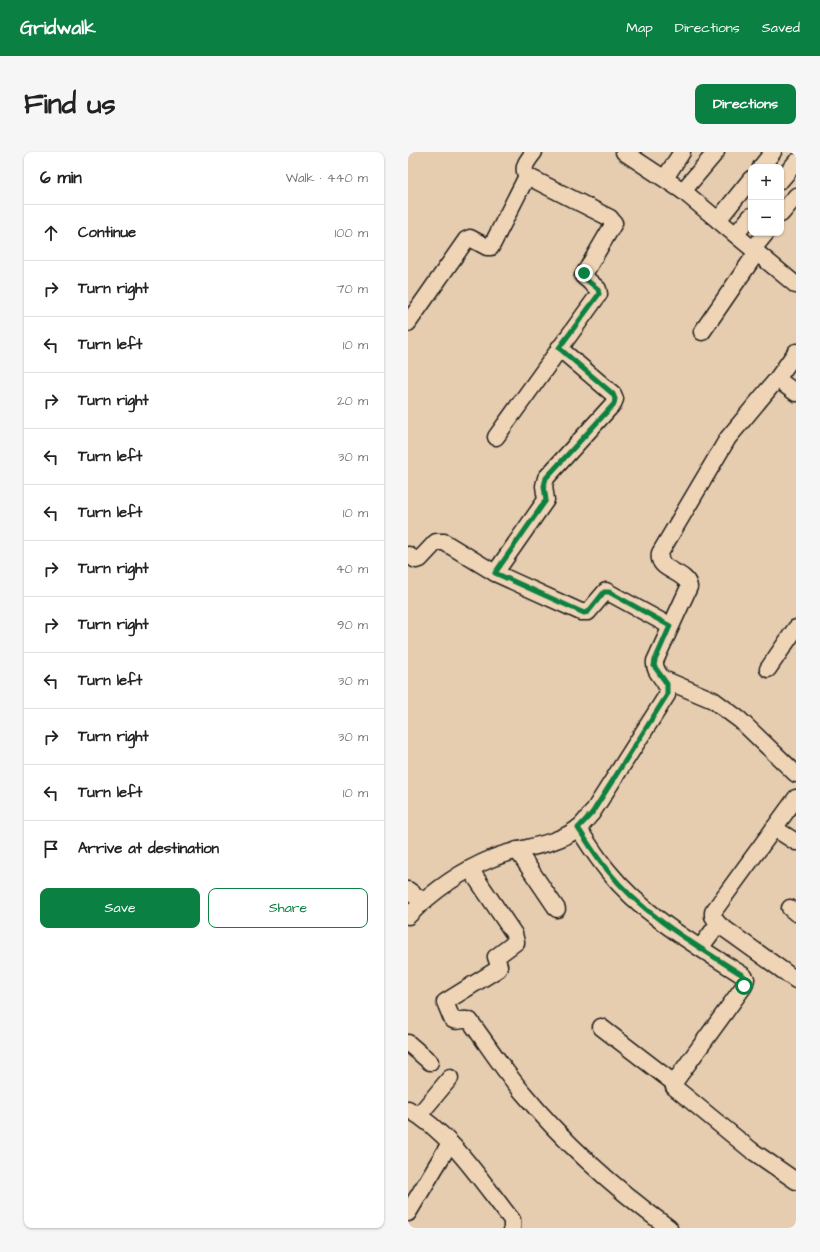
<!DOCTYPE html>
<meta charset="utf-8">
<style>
body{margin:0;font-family:"Architects Daughter",sans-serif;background:#f6f6f6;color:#222}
.controls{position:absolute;right:12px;top:12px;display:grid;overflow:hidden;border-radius:8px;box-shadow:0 1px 3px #0004}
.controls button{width:36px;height:36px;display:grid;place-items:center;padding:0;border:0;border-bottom:1px solid #e0e0e0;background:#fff;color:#222;font:20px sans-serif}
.stop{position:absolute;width:12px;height:12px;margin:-9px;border:3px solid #0b8043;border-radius:50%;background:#fff}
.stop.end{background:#0b8043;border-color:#fff;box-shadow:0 1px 4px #0008}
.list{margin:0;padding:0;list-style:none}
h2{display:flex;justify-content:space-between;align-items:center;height:52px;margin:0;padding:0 16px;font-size:17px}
h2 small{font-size:13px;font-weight:400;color:#767676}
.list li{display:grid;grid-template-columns:26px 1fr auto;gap:12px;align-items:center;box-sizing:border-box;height:56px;padding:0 16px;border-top:1px solid #e0e0e0}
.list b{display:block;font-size:15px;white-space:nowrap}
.list em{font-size:13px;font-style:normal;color:#767676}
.actions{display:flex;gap:8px;padding:12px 16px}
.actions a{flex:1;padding:9px 0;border:1px solid #0b8043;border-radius:8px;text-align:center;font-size:14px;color:#0b8043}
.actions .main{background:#0b8043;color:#fff}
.icon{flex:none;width:22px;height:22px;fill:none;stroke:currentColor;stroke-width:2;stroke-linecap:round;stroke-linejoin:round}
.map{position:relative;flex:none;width:388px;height:1076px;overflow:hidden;border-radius:8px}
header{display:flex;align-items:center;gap:24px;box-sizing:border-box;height:56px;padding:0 20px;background:#0b8043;color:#fff}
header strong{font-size:19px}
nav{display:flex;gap:22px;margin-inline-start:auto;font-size:14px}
.intro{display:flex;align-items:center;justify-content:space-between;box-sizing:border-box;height:96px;padding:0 24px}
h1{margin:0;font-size:28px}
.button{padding:10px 18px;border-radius:8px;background:#0b8043;color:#fff;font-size:14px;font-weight:700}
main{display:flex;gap:24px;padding:0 24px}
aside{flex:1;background:#fff;border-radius:8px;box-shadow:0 1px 3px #0004}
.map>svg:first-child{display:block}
</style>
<header>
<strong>Gridwalk</strong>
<nav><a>Map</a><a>Directions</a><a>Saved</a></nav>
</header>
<div class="intro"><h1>Find us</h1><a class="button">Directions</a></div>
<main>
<aside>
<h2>6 min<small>Walk · 440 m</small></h2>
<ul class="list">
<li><svg class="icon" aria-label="ahead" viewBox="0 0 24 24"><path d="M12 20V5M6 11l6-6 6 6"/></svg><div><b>Continue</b></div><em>100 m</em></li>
<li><svg class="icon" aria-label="right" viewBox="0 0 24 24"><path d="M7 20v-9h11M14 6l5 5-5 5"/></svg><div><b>Turn right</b></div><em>70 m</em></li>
<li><svg class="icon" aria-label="left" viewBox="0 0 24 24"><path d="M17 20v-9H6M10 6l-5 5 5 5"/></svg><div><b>Turn left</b></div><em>10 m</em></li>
<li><svg class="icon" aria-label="right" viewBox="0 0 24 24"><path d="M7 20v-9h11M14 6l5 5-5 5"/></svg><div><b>Turn right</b></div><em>20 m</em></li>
<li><svg class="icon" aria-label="left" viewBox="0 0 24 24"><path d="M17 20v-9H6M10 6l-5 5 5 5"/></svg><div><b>Turn left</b></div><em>30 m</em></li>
<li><svg class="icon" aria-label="left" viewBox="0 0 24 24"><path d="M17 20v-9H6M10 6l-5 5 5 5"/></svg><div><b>Turn left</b></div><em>10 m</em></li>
<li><svg class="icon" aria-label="right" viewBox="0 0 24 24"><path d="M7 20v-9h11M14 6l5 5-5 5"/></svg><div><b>Turn right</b></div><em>40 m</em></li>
<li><svg class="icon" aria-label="right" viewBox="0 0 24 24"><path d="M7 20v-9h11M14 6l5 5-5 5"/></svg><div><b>Turn right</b></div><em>90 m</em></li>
<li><svg class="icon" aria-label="left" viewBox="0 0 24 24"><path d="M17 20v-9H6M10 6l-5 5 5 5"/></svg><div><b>Turn left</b></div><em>30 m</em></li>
<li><svg class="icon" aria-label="right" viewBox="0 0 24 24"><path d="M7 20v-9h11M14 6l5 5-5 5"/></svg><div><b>Turn right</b></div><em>30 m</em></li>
<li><svg class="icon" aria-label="left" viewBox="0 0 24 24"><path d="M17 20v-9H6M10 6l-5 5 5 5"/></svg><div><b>Turn left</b></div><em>10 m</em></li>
<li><svg class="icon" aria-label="arrive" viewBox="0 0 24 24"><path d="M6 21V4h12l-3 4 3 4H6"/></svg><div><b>Arrive at destination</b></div></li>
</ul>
<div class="actions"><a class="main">Save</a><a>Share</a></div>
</aside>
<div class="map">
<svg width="388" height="1076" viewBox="0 0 388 1076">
<rect width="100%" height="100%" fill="#e7cdb0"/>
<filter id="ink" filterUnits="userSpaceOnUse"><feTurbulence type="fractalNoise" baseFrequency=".025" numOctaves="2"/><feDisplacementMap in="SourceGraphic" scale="8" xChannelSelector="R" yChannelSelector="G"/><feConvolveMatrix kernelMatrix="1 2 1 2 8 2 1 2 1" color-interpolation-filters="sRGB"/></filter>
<g filter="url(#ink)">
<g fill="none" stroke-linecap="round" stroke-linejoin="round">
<!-- street casing -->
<g stroke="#1c1c1c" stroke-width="19">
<g id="street">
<polyline points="216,0 275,39 388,133"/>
<polyline points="353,15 365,0"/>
<polyline points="257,26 274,0"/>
<polyline points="373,28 388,10"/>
<polyline points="275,39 308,0"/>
<polyline points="373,62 388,44"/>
<polyline points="310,68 343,27"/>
<polyline points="328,82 343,64"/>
<polyline points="345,97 358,81"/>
<polyline points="0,171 58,88 62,86 79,95 83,95 119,24"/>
<polyline points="294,180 349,100"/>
<polyline points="369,227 388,241"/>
<path d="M88,285L191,142L190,137L175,124L206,71L202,66L119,24C113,15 120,8 126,0"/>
<polyline points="0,403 8,408 12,407 28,390 36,390 87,421 173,460 180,460 198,439 262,474"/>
<polyline points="87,421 138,348 136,334 138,326 205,252 207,247 205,242 151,196"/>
<polyline points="360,517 388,476"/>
<polyline points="255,527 305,548 332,568 388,622"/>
<path d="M170,676C180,691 189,706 200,719C235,763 289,794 336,824L338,827L336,834L268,928L266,935L343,998L388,1029"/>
<polyline points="366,676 388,690"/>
<polyline points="109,698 149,757"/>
<path d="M62,717L106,782L108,790L88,805L91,814L90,817L37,850L44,867C49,872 56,865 62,869C80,893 96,919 116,942C158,993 208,1037 261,1076"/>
<polyline points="0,738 15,749"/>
<polyline points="382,756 388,761"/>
<path d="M0,764C25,739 53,719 85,706C112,695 146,694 169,677C175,673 179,666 184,661L259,543C262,528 245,523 247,509L281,435C279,418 248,420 252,401L320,286L369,227L388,200"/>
<polyline points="310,772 388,828"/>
<polyline points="292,796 310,772 305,764 305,760 388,646"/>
<polyline points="193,875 266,931"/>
<polyline points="0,891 22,910"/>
<path d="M0,957C44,982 73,1029 104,1068V1076"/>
<polyline points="11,963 42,926"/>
<polyline points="0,1061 42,991"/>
</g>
</g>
<!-- street -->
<use href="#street" stroke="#efd4b6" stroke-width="16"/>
</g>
</g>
<g fill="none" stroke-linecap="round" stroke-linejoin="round" filter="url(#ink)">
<!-- route -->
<path stroke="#0b8043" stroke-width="5" d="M176,121V126L190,137L191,142L151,196L205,242L207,247L206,252L138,326L136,334L138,348L87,421L176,461L180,460L196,440H201L262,474L247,508L246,514L259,532V543L184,661L170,676C180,691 189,706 200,719C235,763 289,794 336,824L338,827L336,834"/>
</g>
</svg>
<div class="controls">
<button>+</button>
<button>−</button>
</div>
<div class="stop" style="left:336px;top:834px"></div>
<div class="stop end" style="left:176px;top:121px"></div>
</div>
</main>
